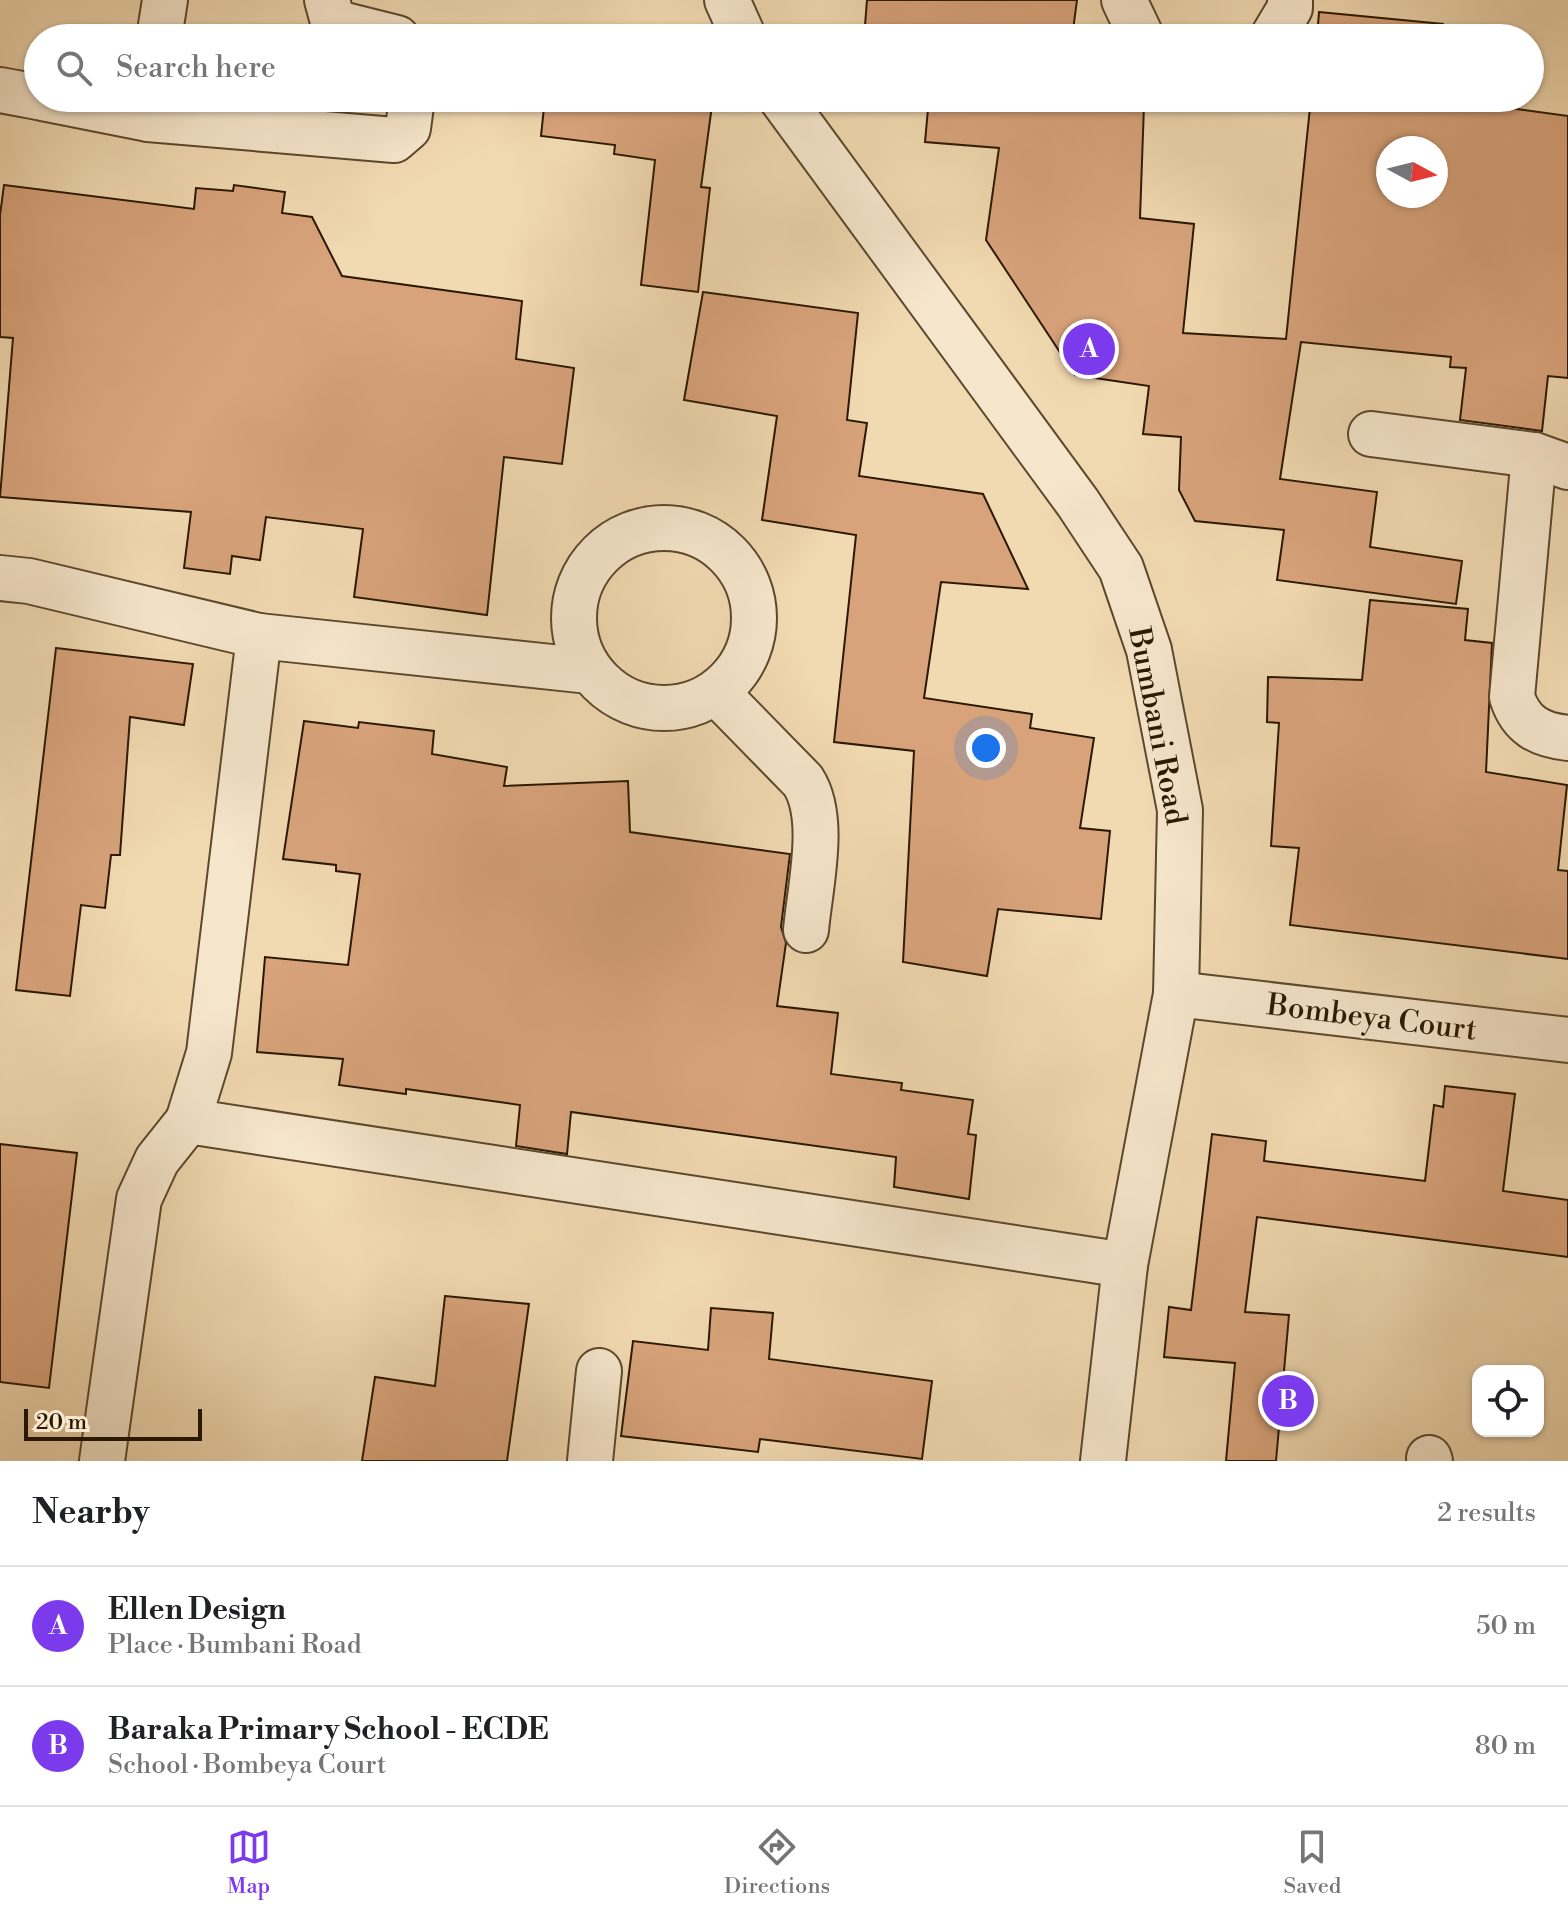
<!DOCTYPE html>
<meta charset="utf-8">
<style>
body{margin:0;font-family:"Libre Bodoni",serif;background:#f2f2f2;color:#202124}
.controls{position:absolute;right:24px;bottom:24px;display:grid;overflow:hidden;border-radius:16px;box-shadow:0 2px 6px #0004}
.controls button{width:72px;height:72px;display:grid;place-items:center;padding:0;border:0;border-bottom:2px solid #e0e0e0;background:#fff;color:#202124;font:40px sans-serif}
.compass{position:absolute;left:1376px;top:136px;width:72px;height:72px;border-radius:50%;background:#fff;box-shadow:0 2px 6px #0004;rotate:97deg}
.scale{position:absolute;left:24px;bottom:20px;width:178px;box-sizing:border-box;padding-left:8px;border:4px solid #2a1801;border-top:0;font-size:22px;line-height:28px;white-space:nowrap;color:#2a1801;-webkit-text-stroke:6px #f6e6cc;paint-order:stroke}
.you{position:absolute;left:986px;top:748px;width:28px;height:28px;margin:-20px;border:6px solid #fff;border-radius:50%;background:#1a73e8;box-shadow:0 0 0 12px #1a73e833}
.badge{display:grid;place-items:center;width:52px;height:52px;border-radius:50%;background:#7c3aed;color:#fff;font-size:26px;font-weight:700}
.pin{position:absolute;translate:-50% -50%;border:4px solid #fff;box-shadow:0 2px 8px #0006}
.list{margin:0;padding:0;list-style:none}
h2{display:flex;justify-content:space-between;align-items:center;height:104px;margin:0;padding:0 32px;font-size:34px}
h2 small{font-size:26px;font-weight:400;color:#757577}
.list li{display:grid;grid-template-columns:52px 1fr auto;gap:24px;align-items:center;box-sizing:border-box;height:120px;padding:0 32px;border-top:2px solid #e0e0e0}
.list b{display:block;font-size:30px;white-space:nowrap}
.list p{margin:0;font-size:26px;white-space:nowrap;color:#757577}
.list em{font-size:26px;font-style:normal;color:#757577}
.icon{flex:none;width:44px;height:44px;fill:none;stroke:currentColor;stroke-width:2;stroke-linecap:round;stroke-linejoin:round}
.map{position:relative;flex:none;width:1568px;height:1461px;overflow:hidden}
.search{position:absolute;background:#fff;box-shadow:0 2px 6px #0004;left:24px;right:24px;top:24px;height:88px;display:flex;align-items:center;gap:20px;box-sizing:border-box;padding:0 28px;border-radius:44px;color:#757577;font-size:30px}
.sheet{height:344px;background:#fff}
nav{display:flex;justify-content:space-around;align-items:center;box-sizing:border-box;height:112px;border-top:2px solid #e0e0e0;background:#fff;font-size:22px;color:#757577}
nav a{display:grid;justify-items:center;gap:4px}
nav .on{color:#7c3aed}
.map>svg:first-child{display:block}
</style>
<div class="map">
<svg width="1568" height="1461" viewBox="0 0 1568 1461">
<rect width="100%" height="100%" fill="#f1d9b1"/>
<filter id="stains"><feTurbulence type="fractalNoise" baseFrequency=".0025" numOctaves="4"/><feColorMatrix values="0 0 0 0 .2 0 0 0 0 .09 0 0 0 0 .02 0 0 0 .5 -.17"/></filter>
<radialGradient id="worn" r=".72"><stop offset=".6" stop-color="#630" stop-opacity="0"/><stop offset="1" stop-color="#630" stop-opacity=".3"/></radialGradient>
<!-- building -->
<g fill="#d8a37b" stroke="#2a1801" stroke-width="2" fill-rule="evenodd">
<polygon points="867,0 1077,0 1072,38 864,38"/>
<polygon points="1319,12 1443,24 1442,38 1317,38"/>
<polygon points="545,98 713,98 701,187 710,188 698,292 641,285 655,160 614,154 615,145 541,136"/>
<path d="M929,98H1064V101L1144,105L1140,218L1194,224L1183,333L1286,339L1311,98H1436L1568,116V378L1548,376L1542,431L1460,420L1466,368L1450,367L1451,357L1301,342L1280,479L1377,492L1370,547L1462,561L1456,604L1277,580L1284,530L1195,521L1179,490L1181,437L1143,434L1149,386L1075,375L986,240L999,148L925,142ZM1388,148H1436V196H1388Z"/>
<polygon points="4,185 194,209 196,188 233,191 234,185 285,192 282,213 312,217 342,276 522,301 516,359 574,368 562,464 504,457 487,615 354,597 363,529 266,517 260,560 232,556 230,574 184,568 191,512 0,497 13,338 0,337 0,215"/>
<polygon points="703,292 858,313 847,420 867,423 859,476 983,494 1028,589 941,582 924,698 1032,714 1030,728 1094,738 1080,828 1110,831 1101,919 998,909 987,976 903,962 914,751 834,742 856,535 762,520 777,416 684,400"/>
<polygon points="1370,600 1468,609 1465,640 1492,643 1486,772 1567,785 1558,870 1568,871 1568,959 1290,925 1299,848 1271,846 1279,723 1267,722 1268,677 1362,680"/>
<polygon points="56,648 193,664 184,725 130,717 120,855 111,855 105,908 81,905 70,996 16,990"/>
<polygon points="304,721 358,728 359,722 434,731 432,754 507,767 504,786 628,781 630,832 790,854 781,927 786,943 777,1006 838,1013 831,1074 902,1083 901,1090 973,1100 968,1134 976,1135 969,1199 894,1187 896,1157 571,1112 567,1154 516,1146 520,1105 406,1089 406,1094 339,1085 343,1059 257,1052 265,957 348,965 360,874 336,871 336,865 283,859"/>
<polygon points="1445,1086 1515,1094 1503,1191 1568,1200 1568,1257 1257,1217 1245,1312 1289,1315 1276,1461 1226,1461 1235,1363 1164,1357 1169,1307 1191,1310 1212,1134 1266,1141 1264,1161 1425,1181 1434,1105 1443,1107"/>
<polygon points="0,1144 77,1153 49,1388 0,1382"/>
<polygon points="445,1296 529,1304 507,1461 362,1461 375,1377 435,1386"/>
<polygon points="711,1308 773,1313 769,1359 932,1381 922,1459 760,1439 758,1452 621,1436 633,1341 708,1350"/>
</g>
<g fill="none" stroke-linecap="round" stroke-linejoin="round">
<!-- street casing -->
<g stroke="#5c482d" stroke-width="48">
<g id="street">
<polyline points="327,0 333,22 397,38"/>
<polyline points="727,0 744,38"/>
<polyline points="1124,0 1142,38"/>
<polyline points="159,38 165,0"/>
<polyline points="1272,38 1290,8 1290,0"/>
<polyline points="0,90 38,97"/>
<polyline points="42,98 148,119 150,98"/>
<polyline points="781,98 1078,503 1121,568 1149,650 1180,810 1176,994 1125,1265 1103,1461"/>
<polyline points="148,119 394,140 408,128 412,98"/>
<polyline points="1371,434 1534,455 1568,467"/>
<path d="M1534,455L1512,697C1521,725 1539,735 1568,738"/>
<circle cx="664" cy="618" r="90"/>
<polyline points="0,578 29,581 259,636 209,1053 188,1121 1125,1265"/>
<polyline points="259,636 589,671"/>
<path d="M717,693L803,781C827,818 810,886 806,930"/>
<polyline points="1176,994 1568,1040"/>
<polyline points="1429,1458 1430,1461"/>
<polyline points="102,1461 139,1199 157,1160 188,1121"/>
<polyline points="590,1461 599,1371"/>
</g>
</g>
<!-- street -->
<use href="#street" stroke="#f6e6cc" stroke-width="44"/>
</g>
<g text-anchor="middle" stroke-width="6" stroke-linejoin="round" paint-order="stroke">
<!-- street labels -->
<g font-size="30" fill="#2a1801" stroke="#f6e6cc">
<text transform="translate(1158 726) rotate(79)" y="10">Bumbani Road</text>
<text transform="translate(1372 1017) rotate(7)" y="10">Bombeya Court</text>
</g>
</g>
<rect width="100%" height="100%" filter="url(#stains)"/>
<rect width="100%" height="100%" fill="url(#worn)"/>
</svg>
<div class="controls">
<button><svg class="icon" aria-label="locate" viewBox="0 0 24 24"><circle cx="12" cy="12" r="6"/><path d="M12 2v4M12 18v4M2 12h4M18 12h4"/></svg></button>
</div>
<svg class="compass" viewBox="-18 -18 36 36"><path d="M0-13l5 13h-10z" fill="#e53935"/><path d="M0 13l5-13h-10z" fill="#757577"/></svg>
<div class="scale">20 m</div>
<div class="you"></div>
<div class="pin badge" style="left:1089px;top:349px">A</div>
<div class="pin badge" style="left:1288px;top:1401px">B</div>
<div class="search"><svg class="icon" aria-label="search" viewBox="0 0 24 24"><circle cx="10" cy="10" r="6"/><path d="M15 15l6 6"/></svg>Search here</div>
</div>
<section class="sheet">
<h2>Nearby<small>2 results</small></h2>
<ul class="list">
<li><span class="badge">A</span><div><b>Ellen Design</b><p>Place · Bumbani Road</p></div><em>50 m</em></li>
<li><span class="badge">B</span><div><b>Baraka Primary School - ECDE</b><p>School · Bombeya Court</p></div><em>80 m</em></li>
</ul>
</section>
<nav>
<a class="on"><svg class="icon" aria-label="map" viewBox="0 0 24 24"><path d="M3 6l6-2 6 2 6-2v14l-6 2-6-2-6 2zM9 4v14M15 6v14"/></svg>Map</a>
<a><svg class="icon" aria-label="directions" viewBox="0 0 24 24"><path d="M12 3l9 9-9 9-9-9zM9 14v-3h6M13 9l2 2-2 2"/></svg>Directions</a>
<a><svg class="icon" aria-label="saved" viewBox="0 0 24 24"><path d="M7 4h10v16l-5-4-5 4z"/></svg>Saved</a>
</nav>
